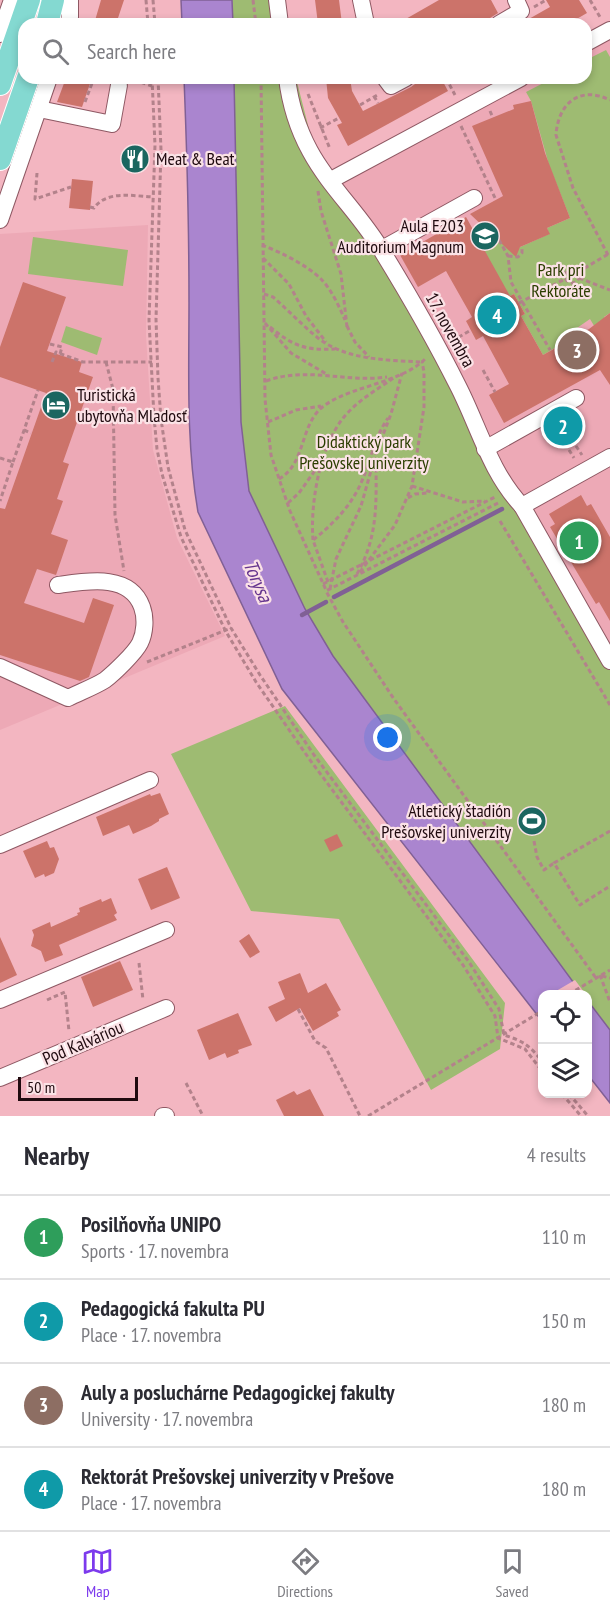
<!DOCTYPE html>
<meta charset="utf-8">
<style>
body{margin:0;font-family:"PT Sans Narrow",sans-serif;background:#f2f2f3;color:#2b2b33}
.controls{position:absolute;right:18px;bottom:18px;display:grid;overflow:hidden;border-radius:12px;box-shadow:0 3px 9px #0003}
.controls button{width:54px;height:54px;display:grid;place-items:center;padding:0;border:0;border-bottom:2px solid #e1e1e2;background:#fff;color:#2b2b33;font:30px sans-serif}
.scale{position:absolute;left:18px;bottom:15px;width:120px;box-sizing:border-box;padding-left:6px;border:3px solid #1f0a0f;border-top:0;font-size:16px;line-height:21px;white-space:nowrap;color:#1f0a0f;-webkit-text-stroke:4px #fbe2e6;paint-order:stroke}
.you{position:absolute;left:388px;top:738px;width:21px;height:21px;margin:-15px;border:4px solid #fff;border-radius:50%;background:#1a73e8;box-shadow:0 0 0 9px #1a73e833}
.badge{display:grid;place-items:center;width:39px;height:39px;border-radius:50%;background:#7c3aed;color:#fff;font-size:20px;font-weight:700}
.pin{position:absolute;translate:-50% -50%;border:3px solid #fff;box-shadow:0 2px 6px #0006}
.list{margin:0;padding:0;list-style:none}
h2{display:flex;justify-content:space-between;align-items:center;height:78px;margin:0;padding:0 24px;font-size:26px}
h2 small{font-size:20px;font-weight:400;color:#7c7c81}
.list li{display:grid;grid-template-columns:39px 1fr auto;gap:18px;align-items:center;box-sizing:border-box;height:84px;padding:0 24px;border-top:2px solid #e1e1e2}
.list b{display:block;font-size:22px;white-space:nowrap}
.list p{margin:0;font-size:20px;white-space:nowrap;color:#7c7c81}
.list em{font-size:20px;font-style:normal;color:#7c7c81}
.icon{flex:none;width:33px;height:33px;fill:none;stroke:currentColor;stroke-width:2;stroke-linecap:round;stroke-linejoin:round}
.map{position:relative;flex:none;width:610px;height:1116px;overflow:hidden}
.search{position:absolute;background:#fff;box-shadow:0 3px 9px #0003;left:18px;right:18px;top:18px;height:66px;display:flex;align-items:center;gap:15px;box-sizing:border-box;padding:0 21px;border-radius:18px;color:#7c7c81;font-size:22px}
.sheet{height:414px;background:#fff}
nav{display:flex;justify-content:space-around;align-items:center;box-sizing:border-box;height:84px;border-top:2px solid #e1e1e2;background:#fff;font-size:16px;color:#7c7c81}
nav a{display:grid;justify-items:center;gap:3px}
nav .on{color:#7c3aed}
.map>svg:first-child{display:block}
</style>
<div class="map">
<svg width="610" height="1116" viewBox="0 0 610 1116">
<rect width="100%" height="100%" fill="#f3b6c1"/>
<!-- built -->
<g fill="#eda9b6">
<polygon points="610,22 610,665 329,184 513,78 586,78 586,36"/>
<polygon points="148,225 146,335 153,450 177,538 225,636 0,730 0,234"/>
</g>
<!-- green -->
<g fill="#9ebb72">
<polygon points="232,0 278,0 283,24 233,24"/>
<polygon points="606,50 610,57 610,313 604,317 606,321 596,329 590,319 574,330 577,335 543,355 521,316 525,314 514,294 510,296 479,252 505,238 517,253 518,248 549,234 547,228 570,218 549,165 531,101 526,92 553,78 586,78 586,60"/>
<polygon points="234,78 296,78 310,133 329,184 351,202 525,507 610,665 610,1030 588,1001 588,994 582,994 569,978 333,656 305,609 249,491 241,422"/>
<polygon points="33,237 128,250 123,286 28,274"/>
<polygon points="66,326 102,338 97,355 61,342"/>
<polygon points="285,706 505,1003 500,1049 431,1090 339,919 251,911 171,754"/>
</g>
<!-- water -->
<g fill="#aa85cf" stroke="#806095" stroke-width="1.5">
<polygon points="181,0 232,0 233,24 182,24"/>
<path d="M184,78H234L241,422L249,491L305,609L333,656L582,994H542V1021L282,689L198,512C186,443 189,372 189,302C189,227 187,153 184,78Z"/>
<polygon points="588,1001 610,1030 610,1103 588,1075"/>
</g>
<!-- pier -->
<polygon fill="#f3b6c1" points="575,980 584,992 581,994 551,994"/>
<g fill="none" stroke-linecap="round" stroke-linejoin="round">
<!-- stream -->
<g stroke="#806095" stroke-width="4.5">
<polyline points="334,597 502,509"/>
<polyline points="302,615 326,602"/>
</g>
</g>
<!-- building -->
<g fill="#cc736a">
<polygon points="101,0 124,0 116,24 94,24"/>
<polygon points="315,0 339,0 342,24 318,24"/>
<polygon points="439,0 491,0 498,13 490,18 489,24 397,24"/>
<polygon points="546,0 579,0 587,13 568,24 520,24 550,7"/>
<polygon points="66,78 92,78 82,107 57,102"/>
<polygon points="326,78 350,78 352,91 363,111 411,87 423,78 441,78 448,91 348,146 337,125 342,123 328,98"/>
<polygon points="531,101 545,153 570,218 547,228 550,234 520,247 516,257 470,214 503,196 472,126 514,109 513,105"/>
<polygon points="72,179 93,181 90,210 69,208"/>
<polygon points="466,217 510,296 514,294 525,314 521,316 543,355 589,329 610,313 610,385 600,370 504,423 489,395 509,384 483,336 476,340 466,321 472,317 446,271 418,287 400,255"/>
<polygon points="23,282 66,297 47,351 82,362 79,372 93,377 63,462 69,464 57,499 63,501 51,534 68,540 56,575 37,569 24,603 84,623 93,598 114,605 89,677 80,681 0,655 0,508 5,509 46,393 0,377 0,347"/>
<polygon points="581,495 587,506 591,504 610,537 610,621 599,602 596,604 550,527 555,524 549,514"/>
<polygon points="160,793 169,814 159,819 159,821 151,826 133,834 129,825 103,836 96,817 150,794 151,796"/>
<polygon points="337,834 343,846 330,852 324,840"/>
<polygon points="47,841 50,848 54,847 59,859 54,873 45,877 44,874 35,878 23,851"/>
<polygon points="167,867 180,898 151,910 138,879"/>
<polygon points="111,898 117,913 114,915 117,920 59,945 63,955 45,962 41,951 31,946 34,935 32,930 50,922 51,927 78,915 77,913 80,912 79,908 101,899 102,902"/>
<polygon points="249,934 260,952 250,958 239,941"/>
<polygon points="0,937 17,975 0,983"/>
<polygon points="120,961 133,990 93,1007 81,977"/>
<polygon points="300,973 308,993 326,983 341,1010 337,1012 339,1016 313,1031 300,1008 276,1022 268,1007 285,999 278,982"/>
<polygon points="238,1013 252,1045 238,1050 239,1053 227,1058 225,1053 209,1060 197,1030"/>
<polygon points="310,1089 324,1116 284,1116 276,1100 294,1091 297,1095"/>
</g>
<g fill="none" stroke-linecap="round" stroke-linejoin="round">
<!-- minor casing -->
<g stroke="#8e5863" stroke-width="18">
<g id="minor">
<polyline points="277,0 280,24"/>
<polyline points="361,0 366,24"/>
<polyline points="68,24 70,17 70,0"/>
<polyline points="499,24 521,11 516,0"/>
<polyline points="0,34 12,0"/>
<polyline points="586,43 610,30"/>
<path d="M287,78C290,103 298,129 310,151C330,188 361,215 382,251C409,295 435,340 458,386C479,427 490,472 522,506"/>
<polyline points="385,78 391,86 406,78"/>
<polyline points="39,109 112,124 119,85"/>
<polyline points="331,180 521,78"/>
<polyline points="0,220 49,78"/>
<polyline points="382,249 474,198"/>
<polyline points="485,449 576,398"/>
<polyline points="610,457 522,506 610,661"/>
<path d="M0,667L68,698C80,692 94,687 105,680C114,673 135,653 140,643C145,633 146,618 142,607C130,573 87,581 58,585"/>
<polyline points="0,845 150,780"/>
<polyline points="0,1000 166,930"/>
<polyline points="0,1078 166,1008"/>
<polyline points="163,1116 166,1116"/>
</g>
</g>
<!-- major casing -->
<g stroke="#fff" stroke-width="24">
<g id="major">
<polyline points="47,24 53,0"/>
<polyline points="0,84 29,0"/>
<polyline points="0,159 28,78"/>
</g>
</g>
<!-- path -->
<g stroke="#b3828b" stroke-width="3" stroke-dasharray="4.5 3" stroke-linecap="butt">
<polyline points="146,0 148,24"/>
<polyline points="153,0 155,24"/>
<polyline points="253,0 256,24"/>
<polyline points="590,0 600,17"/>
<polyline points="534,7 546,0"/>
<polyline points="94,78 104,80"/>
<polyline points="152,78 155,145 149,320 154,417 157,449 162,474 181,537 225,630 256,682 310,760 463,965 495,1016 498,1038 525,1049 542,1071"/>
<path d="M158,78L161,150L156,319L158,378L161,419L168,467L185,530L231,628L260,675L314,755L469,962L499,1009L504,1035C523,1041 529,1045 542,1061"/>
<polyline points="261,78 265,399 271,455 290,511 326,590"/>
<polyline points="446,78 455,95"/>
<polyline points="134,80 152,86"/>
<polyline points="308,94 330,149"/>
<polyline points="374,96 378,103"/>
<polyline points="85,102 94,78"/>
<polyline points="360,105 379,94"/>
<polyline points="490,111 493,118"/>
<polyline points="461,126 496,200"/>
<polyline points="320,128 339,118"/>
<polyline points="37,173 35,199 71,187"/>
<polyline points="318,191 321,211 341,274 347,327"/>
<path d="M90,207L94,208C107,190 133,196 153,197"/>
<polyline points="499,240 508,256 511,282 550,350"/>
<path d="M262,245C280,252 307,265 321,279C331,289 339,306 345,320"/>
<path d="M608,255L573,188L556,135C558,104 579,85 610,100"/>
<polyline points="508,256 518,257 522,253 522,247"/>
<polyline points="263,258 289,284 306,316 326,342"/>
<circle cx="572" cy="276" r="7"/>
<polyline points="578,272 610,253"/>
<polyline points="579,278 610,290"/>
<path d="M264,294L273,297C288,310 302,325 318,338C346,360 386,360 420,362"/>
<polyline points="519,303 565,279"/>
<polyline points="265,323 291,353 328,375"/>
<polyline points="347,326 355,342 369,357"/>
<path d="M270,327C292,345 305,351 335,349"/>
<polyline points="452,341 471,330"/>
<polyline points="50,344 62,347 60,354"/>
<polyline points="52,362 56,352 83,362 152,362"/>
<polyline points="106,362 113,389 115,515 124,571"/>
<polyline points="483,370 495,392"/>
<path d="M266,381C307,366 345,383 387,377"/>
<polyline points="268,422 296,410 321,406"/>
<polyline points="24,430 31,433"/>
<polyline points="576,446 582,455"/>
<polyline points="569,450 574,458"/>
<polyline points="0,458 13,462 0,501"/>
<polyline points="13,462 38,390"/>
<path d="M279,479C307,463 299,423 325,405C352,386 404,382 426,358"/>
<polyline points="412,486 463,502 485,501"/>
<polyline points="408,498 415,494 427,493"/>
<polyline points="288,503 299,493 321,462"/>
<polyline points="498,503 326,591 343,622 394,699 596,978"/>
<polyline points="500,521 610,705"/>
<path d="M313,540C310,503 320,446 344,417C358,400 378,389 395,377"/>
<polyline points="360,572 395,525 412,486 424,407 424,372 422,362"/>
<path d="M357,574C379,535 376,501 376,458"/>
<path d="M328,582L313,540C333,524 351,506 361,483C371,461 374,438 388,418"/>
<polyline points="323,584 495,497"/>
<polyline points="330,589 336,559 361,506 376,453 391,414 402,373"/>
<polyline points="147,662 231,628"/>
<polyline points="610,831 554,863 580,905 610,886"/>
<polyline points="534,841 537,857 544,870 554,863"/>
<polyline points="139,963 143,1000"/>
<polyline points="600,975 610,1002"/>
<polyline points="602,976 610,978"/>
<polyline points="569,994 610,970"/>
<polyline points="47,1000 65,992 69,1031"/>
<polyline points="298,1009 315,1041 326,1048 360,1116"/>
<polyline points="186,1083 203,1116"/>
<polyline points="562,1094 581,1116"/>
<polyline points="569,1094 588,1116"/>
<polyline points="368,1116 542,1011"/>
</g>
<!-- minor -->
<use href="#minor" stroke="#fff" stroke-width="16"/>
<!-- major -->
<use href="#major" stroke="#84d9d1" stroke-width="22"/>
</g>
<!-- icons -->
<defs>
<g id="restaurant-disc" transform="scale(1.5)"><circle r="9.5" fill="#1b6660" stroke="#fbe2e6"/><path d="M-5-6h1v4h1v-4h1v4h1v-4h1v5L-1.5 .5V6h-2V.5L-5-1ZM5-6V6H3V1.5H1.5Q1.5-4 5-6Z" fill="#fff"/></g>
<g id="university-disc" transform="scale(1.5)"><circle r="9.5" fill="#1b6660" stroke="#fbe2e6"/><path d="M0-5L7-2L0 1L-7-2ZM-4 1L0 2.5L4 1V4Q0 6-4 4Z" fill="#fff"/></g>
<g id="hotel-disc" transform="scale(1.5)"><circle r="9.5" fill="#1b6660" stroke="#fbe2e6"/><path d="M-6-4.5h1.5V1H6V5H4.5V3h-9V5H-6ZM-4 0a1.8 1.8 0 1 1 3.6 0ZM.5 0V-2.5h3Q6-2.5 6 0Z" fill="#fff"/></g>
<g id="stadium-disc" transform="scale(1.5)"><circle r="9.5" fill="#1b6660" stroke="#fbe2e6"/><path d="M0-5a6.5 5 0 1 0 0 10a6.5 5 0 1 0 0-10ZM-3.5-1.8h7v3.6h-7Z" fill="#fff"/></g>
</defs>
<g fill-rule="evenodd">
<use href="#restaurant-disc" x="135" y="159"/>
<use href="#university-disc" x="485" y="236"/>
<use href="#hotel-disc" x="56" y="405"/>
<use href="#stadium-disc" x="532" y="821"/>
</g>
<g text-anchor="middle" stroke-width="4.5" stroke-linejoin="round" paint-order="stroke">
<!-- poi labels -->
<g font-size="18" fill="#1f0a0f" stroke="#fbe2e6" text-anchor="start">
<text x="156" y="165">Meat &amp; Beat</text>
<text x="464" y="232" text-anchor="end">Aula E203<tspan x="464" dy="21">Auditorium Magnum</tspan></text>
<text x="77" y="401">Turistická<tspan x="77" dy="21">ubytovňa Mladosť</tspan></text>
<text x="511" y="817" text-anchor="end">Atletický štadión<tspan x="511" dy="21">Prešovskej univerzity</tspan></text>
</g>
<!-- park labels -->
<g font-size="18" fill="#2b3e00" stroke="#fbe2e6">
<text x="561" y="276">Park pri<tspan x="561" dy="21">Rektoráte</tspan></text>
<text x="364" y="448">Didaktický park<tspan x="364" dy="21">Prešovskej univerzity</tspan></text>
</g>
<!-- street labels -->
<g font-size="18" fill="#1f0a0f" stroke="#fbe2e6">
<text transform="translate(450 330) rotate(61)" y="6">17. novembra</text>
<text transform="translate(83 1043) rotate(-23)" y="6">Pod Kalváriou</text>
</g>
<!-- water labels -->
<g font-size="20" font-style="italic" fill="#66358e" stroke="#fbe2e6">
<text transform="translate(258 581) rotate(67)" y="7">Torysa</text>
</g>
</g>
</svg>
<div class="controls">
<button><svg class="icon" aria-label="locate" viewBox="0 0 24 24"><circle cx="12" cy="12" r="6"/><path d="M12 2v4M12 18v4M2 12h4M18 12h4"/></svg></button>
<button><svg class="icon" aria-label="layers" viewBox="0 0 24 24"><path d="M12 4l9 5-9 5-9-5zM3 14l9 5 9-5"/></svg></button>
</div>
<div class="scale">50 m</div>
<div class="you"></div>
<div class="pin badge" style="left:579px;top:541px;background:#2e9e5b">1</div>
<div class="pin badge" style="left:563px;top:426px;background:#0f9aa8">2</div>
<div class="pin badge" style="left:577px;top:350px;background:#8d6e63">3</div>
<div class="pin badge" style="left:497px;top:315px;background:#0f9aa8">4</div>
<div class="search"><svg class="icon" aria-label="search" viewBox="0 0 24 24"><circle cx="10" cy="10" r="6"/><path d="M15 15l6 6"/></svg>Search here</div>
</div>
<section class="sheet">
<h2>Nearby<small>4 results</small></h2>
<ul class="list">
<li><span class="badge" style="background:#2e9e5b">1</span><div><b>Posilňovňa UNIPO</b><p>Sports · 17. novembra</p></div><em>110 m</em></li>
<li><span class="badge" style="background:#0f9aa8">2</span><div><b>Pedagogická fakulta PU</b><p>Place · 17. novembra</p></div><em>150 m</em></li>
<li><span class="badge" style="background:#8d6e63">3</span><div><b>Auly a posluchárne Pedagogickej fakulty</b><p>University · 17. novembra</p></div><em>180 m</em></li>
<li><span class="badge" style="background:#0f9aa8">4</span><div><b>Rektorát Prešovskej univerzity v Prešove</b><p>Place · 17. novembra</p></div><em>180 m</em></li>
</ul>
</section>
<nav>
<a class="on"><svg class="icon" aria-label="map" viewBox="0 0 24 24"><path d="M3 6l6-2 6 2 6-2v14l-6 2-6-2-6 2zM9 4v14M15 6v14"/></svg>Map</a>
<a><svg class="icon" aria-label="directions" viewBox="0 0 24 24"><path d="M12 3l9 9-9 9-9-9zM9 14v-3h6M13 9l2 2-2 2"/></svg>Directions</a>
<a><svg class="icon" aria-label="saved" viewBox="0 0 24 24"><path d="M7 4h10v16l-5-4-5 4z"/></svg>Saved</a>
</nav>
